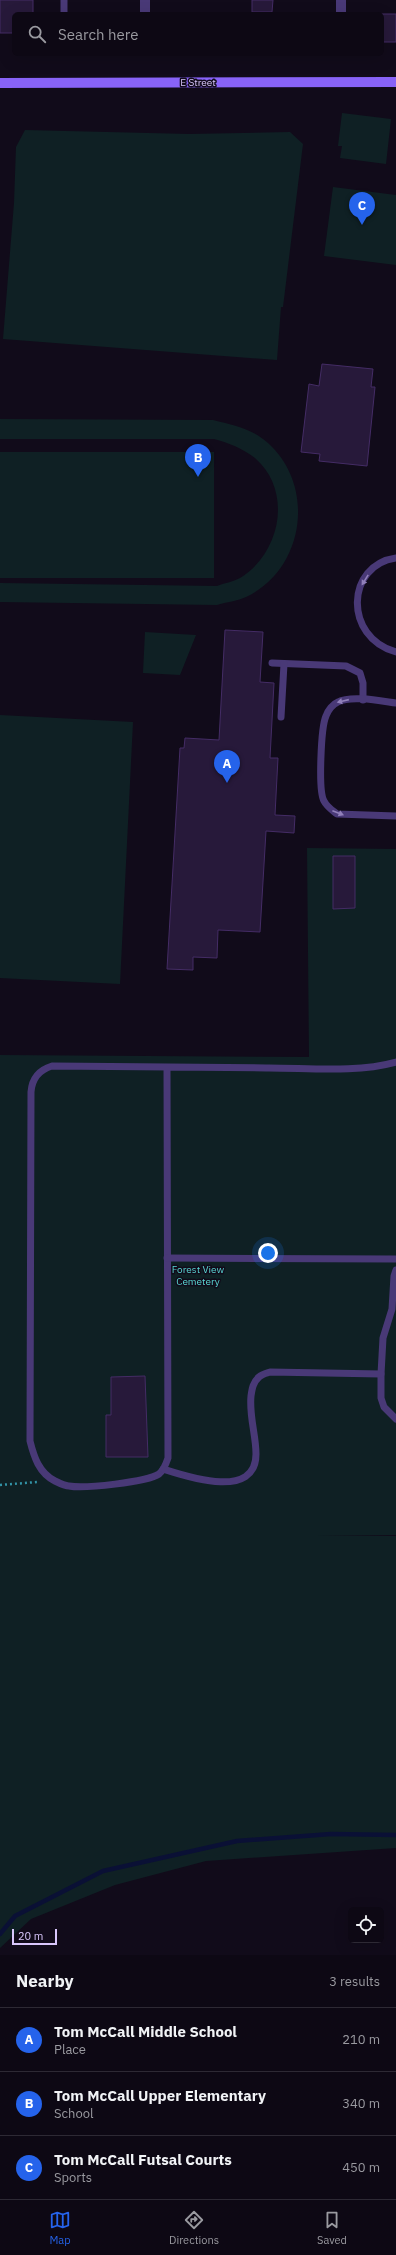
<!DOCTYPE html>
<style>
body{margin:0;font-family:"IBM Plex Sans",sans-serif;background:#16111d;color:#f1f3f6}
.controls{position:absolute;right:12px;bottom:12px;display:grid;overflow:hidden;border-radius:6px;box-shadow:0 4px 16px #0002}
.controls button{width:36px;height:36px;display:grid;place-items:center;padding:0;border:0;border-bottom:1px solid #2d2934;background:#0d0814;color:#f1f3f6;font:20px sans-serif}
.scale{position:absolute;left:12px;bottom:10px;width:45px;box-sizing:border-box;padding-left:4px;border:2px solid #d9c7fc;border-top:0;font-size:11px;line-height:14px;white-space:nowrap;color:#d9c7fc;-webkit-text-stroke:3px #110b1a;paint-order:stroke}
.you{position:absolute;left:268px;top:1253px;width:14px;height:14px;margin:-10px;border:3px solid #fff;border-radius:50%;background:#1a73e8;box-shadow:0 0 0 6px #1a73e833}
.badge{display:grid;place-items:center;width:26px;height:26px;border-radius:50%;background:#2563eb;color:#fff;font-size:13px;font-weight:700}
.pin{position:absolute;translate:-50% -33px;filter:drop-shadow(0 1px 2px #0008)}
.pin::after{content:'';position:absolute;top:21px;width:14px;height:12px;background:inherit;clip-path:polygon(0 0,100% 0,50% 100%)}
.list{margin:0;padding:0;list-style:none}
h2{display:flex;justify-content:space-between;align-items:center;height:52px;margin:0;padding:0 16px;font-size:17px}
h2 small{font-size:13px;font-weight:400;color:#9a9aa0}
.list li{display:grid;grid-template-columns:26px 1fr auto;gap:12px;align-items:center;box-sizing:border-box;height:64px;padding:0 16px;border-top:1px solid #2d2934}
.list b{display:block;font-size:15px;white-space:nowrap}
.list p{margin:0;font-size:13px;white-space:nowrap;color:#9a9aa0}
.list em{font-size:13px;font-style:normal;color:#9a9aa0}
.icon{flex:none;width:22px;height:22px;fill:none;stroke:currentColor;stroke-width:2;stroke-linecap:round;stroke-linejoin:round}
.map{position:relative;flex:none;width:396px;height:1955px;overflow:hidden}
.search{position:absolute;background:#0d0814;box-shadow:0 4px 16px #0002;left:12px;right:12px;top:12px;height:44px;display:flex;align-items:center;gap:10px;box-sizing:border-box;padding:0 14px;border-radius:6px;color:#9a9aa0;font-size:15px}
.sheet{height:244px;background:#0d0814}
nav{display:flex;justify-content:space-around;align-items:center;box-sizing:border-box;height:56px;border-top:1px solid #2d2934;background:#0d0814;font-size:11px;color:#9a9aa0}
nav a{display:grid;justify-items:center;gap:2px}
nav .on{color:#2563eb}
.map>svg:first-child{display:block}
</style>
<div class="map">
<svg width="396" height="1955" viewBox="0 0 396 1955">
<rect width="100%" height="100%" fill="#110b1a"/>
<!-- green -->
<g fill="#0f2024">
<polygon points="342,113 391,119 386,164 340,158 342,146 338,146"/>
<polygon points="25,130 189,134 290,132 303,144 283,307 281,307 277,360 3,339 14,203 16,147"/>
<polygon points="333,187 396,195 396,265 324,256"/>
<path d="M0,419L213,420C233,425 253,429 268,443C316,486 305,569 246,597C238,601 226,602 217,605L0,602V583L217,586C224,583 233,582 240,578C281,553 293,491 255,458C242,448 229,443 214,439H0Z"/>
<rect x="0" y="452" width="214" height="126"/>
<polygon points="145,632 196,635 180,675 143,673"/>
<polygon points="0,715 133,722 120,984 0,978"/>
<polygon points="307,848 396,849 396,1535 318,1535 396,1536 396,1848 206,1861 115,1885 31,1919 0,1948 0,1055 309,1057"/>
</g>
<g fill="none" stroke-linecap="round" stroke-linejoin="round">
<!-- stream -->
<polyline stroke="#0a1035" stroke-width="4.5" points="0,1934 15,1916 103,1871 237,1841 331,1834 396,1835"/>
</g>
<!-- building -->
<g fill="#27193a" stroke="#442c65">
<polygon points="0,0 33,0 33,14 14,14 14,33 0,33"/>
<polygon points="252,0 273,0 272,12 252,12"/>
<rect x="382" y="14" width="14" height="28"/>
<polygon points="322,364 373,369 371,387 375,387 367,466 319,461 320,454 301,452 309,384 319,386"/>
<polygon points="225,630 263,632 260,682 274,683 270,758 278,758 275,815 295,816 294,833 266,831 260,932 218,930 217,958 193,957 193,970 167,969 180,748 184,748 185,738 219,740"/>
<polygon points="333,856 355,856 355,908 333,909"/>
<polygon points="145,1376 148,1457 106,1457 106,1415 111,1415 111,1377"/>
</g>
<g fill="none" stroke-linecap="round" stroke-linejoin="round">
<!-- path -->
<g stroke="#3293a6" stroke-width="2.5" stroke-dasharray="2 3" stroke-linecap="butt">
<polyline points="161,54 161,58"/>
<polyline points="0,1485 37,1482"/>
</g>
<!-- lane -->
<g stroke="#493977" stroke-width="7">
<polyline points="64,0 64,14"/>
<path d="M396,558C346,565 343,637 396,652"/>
<polyline points="272,663 346,666 360,673 363,683 363,700"/>
<path d="M396,703C381,701 351,695 338,702C333,704 328,710 326,716C321,727 318,791 324,801C327,807 332,810 337,814L396,816"/>
<polyline points="281,717 284,664"/>
<path d="M167,1067L168,1458C166,1464 164,1470 159,1474C147,1482 84,1489 69,1486C65,1486 59,1483 55,1481C39,1473 34,1457 30,1441L31,1092C32,1078 39,1070 52,1066C125,1067 197,1067 269,1068C310,1068 356,1073 396,1062"/>
<polyline points="167,1258 396,1259"/>
<polyline points="396,1270 394,1276 392,1309 383,1338 381,1374 381,1398 384,1407 396,1419"/>
<path d="M163,1469C188,1477 256,1500 256,1454C256,1435 249,1416 251,1396C252,1389 253,1382 259,1377C262,1374 267,1373 270,1372L381,1374"/>
</g>
<!-- street -->
<g stroke="#493977" stroke-width="10">
<polyline points="341,0 341,14"/>
<polyline points="145,14 145,0"/>
</g>
<!-- secondary -->
<polyline stroke="#8863f7" stroke-width="10" points="0,83 396,82"/>
</g>
<!-- one-way arrows -->
<defs><path id="oneway-solid" d="M-6-.8H1V-3.2L6.5 0L1 3.2V.8H-6Z"/></defs>
<g fill="#9180ba">
<use href="#oneway-solid" transform="translate(365 580) rotate(122)"/>
<use href="#oneway-solid" transform="translate(343 701) rotate(167)"/>
<use href="#oneway-solid" transform="translate(338 813) rotate(21)"/>
</g>
<g text-anchor="middle" stroke-width="3" stroke-linejoin="round" paint-order="stroke">
<!-- street labels -->
<g font-size="10" fill="#d9c7fc" stroke="#110b1a">
<text x="198" y="86">E Street</text>
</g>
<!-- park labels -->
<g font-size="10" fill="#59d7d4" stroke="#110b1a">
<text x="198" y="1273">Forest View<tspan x="198" dy="12">Cemetery</tspan></text>
</g>
</g>
</svg>
<div class="controls">
<button><svg class="icon" aria-label="locate" viewBox="0 0 24 24"><circle cx="12" cy="12" r="6"/><path d="M12 2v4M12 18v4M2 12h4M18 12h4"/></svg></button>
</div>
<div class="scale">20 m</div>
<div class="you"></div>
<div class="pin badge" style="left:227px;top:783px">A</div>
<div class="pin badge" style="left:198px;top:477px">B</div>
<div class="pin badge" style="left:362px;top:225px">C</div>
<div class="search"><svg class="icon" aria-label="search" viewBox="0 0 24 24"><circle cx="10" cy="10" r="6"/><path d="M15 15l6 6"/></svg>Search here</div>
</div>
<section class="sheet">
<h2>Nearby<small>3 results</small></h2>
<ul class="list">
<li><span class="badge">A</span><div><b>Tom McCall Middle School</b><p>Place</p></div><em>210 m</em></li>
<li><span class="badge">B</span><div><b>Tom McCall Upper Elementary</b><p>School</p></div><em>340 m</em></li>
<li><span class="badge">C</span><div><b>Tom McCall Futsal Courts</b><p>Sports</p></div><em>450 m</em></li>
</ul>
</section>
<nav>
<a class="on"><svg class="icon" aria-label="map" viewBox="0 0 24 24"><path d="M3 6l6-2 6 2 6-2v14l-6 2-6-2-6 2zM9 4v14M15 6v14"/></svg>Map</a>
<a><svg class="icon" aria-label="directions" viewBox="0 0 24 24"><path d="M12 3l9 9-9 9-9-9zM9 14v-3h6M13 9l2 2-2 2"/></svg>Directions</a>
<a><svg class="icon" aria-label="saved" viewBox="0 0 24 24"><path d="M7 4h10v16l-5-4-5 4z"/></svg>Saved</a>
</nav>
